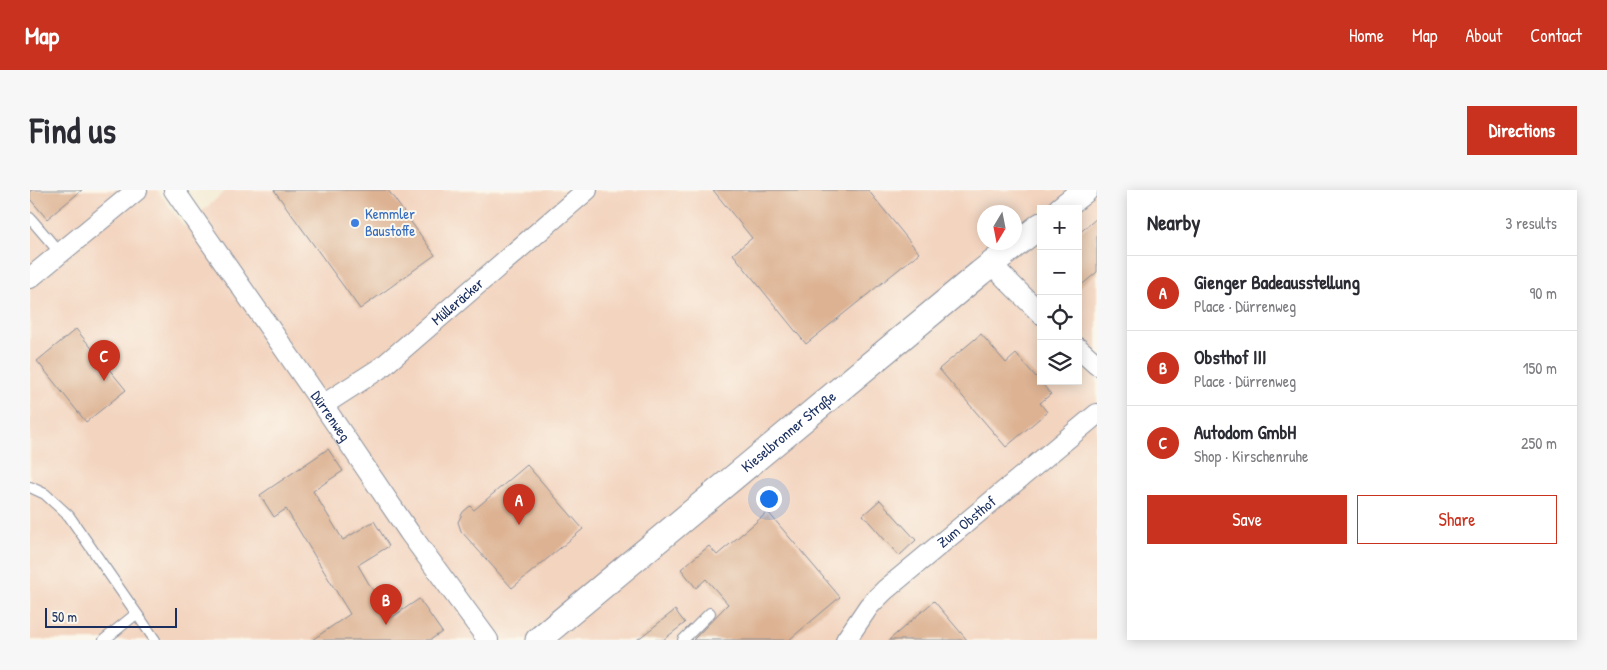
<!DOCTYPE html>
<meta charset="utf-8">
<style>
body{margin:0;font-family:"Patrick Hand",sans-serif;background:#f7f7f7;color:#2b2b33}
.controls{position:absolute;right:15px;top:15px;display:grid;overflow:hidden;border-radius:0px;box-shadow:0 2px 12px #0003}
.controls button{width:45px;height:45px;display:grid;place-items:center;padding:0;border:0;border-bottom:1px solid #e1e1e2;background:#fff;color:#2b2b33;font:25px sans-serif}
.compass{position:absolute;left:947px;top:15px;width:45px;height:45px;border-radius:50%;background:#fff;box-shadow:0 2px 12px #0003;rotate:190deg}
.scale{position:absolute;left:15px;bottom:12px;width:132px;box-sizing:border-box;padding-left:5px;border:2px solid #1b2f5e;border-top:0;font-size:14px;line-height:18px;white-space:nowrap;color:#1b2f5e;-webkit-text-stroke:4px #fbf7ec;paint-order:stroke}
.you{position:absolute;left:738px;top:308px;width:18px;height:18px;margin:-12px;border:4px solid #fff;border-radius:50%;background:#1a73e8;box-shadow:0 0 0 8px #1a73e833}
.badge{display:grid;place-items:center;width:32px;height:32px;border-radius:50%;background:#c8321e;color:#fff;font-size:16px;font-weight:700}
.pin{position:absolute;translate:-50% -41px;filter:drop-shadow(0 1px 2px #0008)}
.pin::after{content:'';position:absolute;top:26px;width:18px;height:15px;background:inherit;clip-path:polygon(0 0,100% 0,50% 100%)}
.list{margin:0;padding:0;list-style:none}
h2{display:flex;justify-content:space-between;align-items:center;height:65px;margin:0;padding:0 20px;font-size:21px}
h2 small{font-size:16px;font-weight:400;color:#7c7c81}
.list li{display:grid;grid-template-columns:32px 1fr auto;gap:15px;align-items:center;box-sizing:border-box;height:75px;padding:0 20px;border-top:1px solid #e1e1e2}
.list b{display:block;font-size:19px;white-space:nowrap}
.list p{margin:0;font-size:16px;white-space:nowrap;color:#7c7c81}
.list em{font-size:16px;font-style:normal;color:#7c7c81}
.actions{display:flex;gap:10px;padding:15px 20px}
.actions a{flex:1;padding:11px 0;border:1px solid #c8321e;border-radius:0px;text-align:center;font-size:18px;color:#c8321e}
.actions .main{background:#c8321e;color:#fff}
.icon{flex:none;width:28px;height:28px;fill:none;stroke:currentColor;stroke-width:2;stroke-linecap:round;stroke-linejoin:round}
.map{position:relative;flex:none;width:1067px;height:450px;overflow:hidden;border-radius:0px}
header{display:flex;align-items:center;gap:30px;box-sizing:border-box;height:70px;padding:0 25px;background:#c8321e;color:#fff}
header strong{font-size:24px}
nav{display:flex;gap:28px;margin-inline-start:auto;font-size:18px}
.intro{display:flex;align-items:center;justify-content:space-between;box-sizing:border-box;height:120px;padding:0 30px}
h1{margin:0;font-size:35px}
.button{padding:12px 22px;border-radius:0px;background:#c8321e;color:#fff;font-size:18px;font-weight:700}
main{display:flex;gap:30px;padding:0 30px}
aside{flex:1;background:#fff;border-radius:0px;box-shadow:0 2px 12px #0003}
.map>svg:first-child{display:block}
</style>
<header>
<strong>Map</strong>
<nav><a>Home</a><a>Map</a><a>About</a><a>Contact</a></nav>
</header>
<div class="intro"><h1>Find us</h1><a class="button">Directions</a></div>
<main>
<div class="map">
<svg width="1067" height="450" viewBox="0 0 1067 450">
<rect width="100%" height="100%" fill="#fbf7ec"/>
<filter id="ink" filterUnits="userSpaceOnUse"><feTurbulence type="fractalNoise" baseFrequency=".02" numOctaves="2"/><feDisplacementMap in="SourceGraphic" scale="10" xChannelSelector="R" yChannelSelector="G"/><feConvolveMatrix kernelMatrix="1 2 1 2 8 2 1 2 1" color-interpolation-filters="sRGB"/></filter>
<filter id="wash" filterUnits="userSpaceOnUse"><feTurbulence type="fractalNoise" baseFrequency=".0096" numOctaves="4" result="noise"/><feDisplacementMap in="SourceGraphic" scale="20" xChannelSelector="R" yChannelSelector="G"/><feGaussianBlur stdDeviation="1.12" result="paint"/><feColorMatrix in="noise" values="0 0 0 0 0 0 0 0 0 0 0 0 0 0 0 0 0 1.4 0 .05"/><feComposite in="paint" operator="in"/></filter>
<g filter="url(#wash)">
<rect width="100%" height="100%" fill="#f4ecd6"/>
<!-- built -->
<path fill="#f3d4bf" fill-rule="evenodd" d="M0,0H127L154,37L197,0H1067V450H0ZM1011,19H1048V191H1011ZM954,22H984V52H954Z"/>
<g id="blocks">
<!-- building -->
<g fill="#ddb293">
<polygon points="0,0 52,0 17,29 0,9"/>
<polygon points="244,0 358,0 405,65 330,119"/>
<polygon points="683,0 838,0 889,63 776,154 703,64 722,48"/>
<polygon points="1067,28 1067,82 1048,98 1048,44"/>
<polygon points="46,139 96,200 56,232 7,171"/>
<polygon points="951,144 976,173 986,164 1021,204 1010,213 1017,222 976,257 909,179"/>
<polygon points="298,259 313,281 283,301 313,350 344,331 359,356 328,375 339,394 361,428 389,409 412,442 400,450 282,450 320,424 256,319 244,327 230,305"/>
<polygon points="497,275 553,339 482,398 431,341 428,332 433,322 440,316 444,320"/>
<polygon points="850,310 886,350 869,366 833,325"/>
<polygon points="738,322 810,407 759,450 663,450 698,414 676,389 666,398 651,379 679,356 687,365"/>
<polygon points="904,411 937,450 859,450"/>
<polygon points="645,420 655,433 633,450 607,450"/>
</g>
</g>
</g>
<g filter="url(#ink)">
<use href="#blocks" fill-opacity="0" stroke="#888e9a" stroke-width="1"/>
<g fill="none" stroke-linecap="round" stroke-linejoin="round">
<!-- service casing -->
<g stroke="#888e9a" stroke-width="12">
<g id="service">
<polyline points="0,28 30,63"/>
<polyline points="0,297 15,304 39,326 125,450"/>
<polyline points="74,450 106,424"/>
<polyline points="653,450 680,423"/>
</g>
</g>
<!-- minor casing -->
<g stroke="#888e9a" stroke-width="22">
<g id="minor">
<path id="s1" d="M144,0L293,215L379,342L458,450"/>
<polyline points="962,75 1011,124"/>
<polyline points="0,88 107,0"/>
<polyline points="1048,158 1067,175"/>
<path id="s2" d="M293,215L352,177L557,0"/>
<path id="s3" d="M816,450L839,416L855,400L1067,224"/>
</g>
</g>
<!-- tertiary casing -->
<g stroke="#888e9a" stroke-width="27">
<g id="tertiary">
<polyline points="1031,19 1055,0"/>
<path id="s4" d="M508,450L950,83L1011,35"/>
</g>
</g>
<!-- service -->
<use href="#service" stroke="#fff" stroke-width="10"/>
<!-- minor -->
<use href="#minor" stroke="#fff" stroke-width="20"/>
<!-- tertiary -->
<use href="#tertiary" stroke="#fff" stroke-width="25"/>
</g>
</g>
<!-- markers -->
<circle fill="#3f7fe0" stroke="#fbf7ec" stroke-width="2" cx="325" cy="33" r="5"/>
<g text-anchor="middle" stroke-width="4" stroke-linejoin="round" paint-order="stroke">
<!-- shop labels -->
<g font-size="15" fill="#366cbe" stroke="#fbf7ec" text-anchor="start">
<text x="335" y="29">Kemmler<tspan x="335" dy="17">Baustoffe</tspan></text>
</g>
<!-- street labels -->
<g font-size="15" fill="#1b2f5e" stroke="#fbf7ec">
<text dy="5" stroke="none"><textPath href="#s2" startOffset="170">Mülleräcker</textPath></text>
<text dy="5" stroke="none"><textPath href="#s1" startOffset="275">Dürrenweg</textPath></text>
<text dy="5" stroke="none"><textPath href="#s4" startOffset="326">Kieselbronner Straße</textPath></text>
<text dy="5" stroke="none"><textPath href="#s3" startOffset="170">Zum Obsthof</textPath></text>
</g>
</g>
</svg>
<div class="controls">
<button>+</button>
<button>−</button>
<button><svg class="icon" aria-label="locate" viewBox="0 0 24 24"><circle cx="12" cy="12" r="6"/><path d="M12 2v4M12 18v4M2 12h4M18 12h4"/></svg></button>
<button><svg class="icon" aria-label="layers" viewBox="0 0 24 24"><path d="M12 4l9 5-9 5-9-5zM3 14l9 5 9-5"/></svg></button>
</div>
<svg class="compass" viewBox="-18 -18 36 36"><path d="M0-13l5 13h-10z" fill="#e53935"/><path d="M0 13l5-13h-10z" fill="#7c7c81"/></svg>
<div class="scale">50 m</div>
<div class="you"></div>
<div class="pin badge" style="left:489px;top:335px">A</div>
<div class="pin badge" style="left:356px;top:435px">B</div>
<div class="pin badge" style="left:74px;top:191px">C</div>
</div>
<aside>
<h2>Nearby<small>3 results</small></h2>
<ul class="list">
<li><span class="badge">A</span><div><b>Gienger Badeausstellung</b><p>Place · Dürrenweg</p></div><em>90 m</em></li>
<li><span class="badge">B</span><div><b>Obsthof III</b><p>Place · Dürrenweg</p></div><em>150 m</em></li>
<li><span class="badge">C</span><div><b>Autodom GmbH</b><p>Shop · Kirschenruhe</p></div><em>250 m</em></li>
</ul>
<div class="actions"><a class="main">Save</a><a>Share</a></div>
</aside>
</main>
